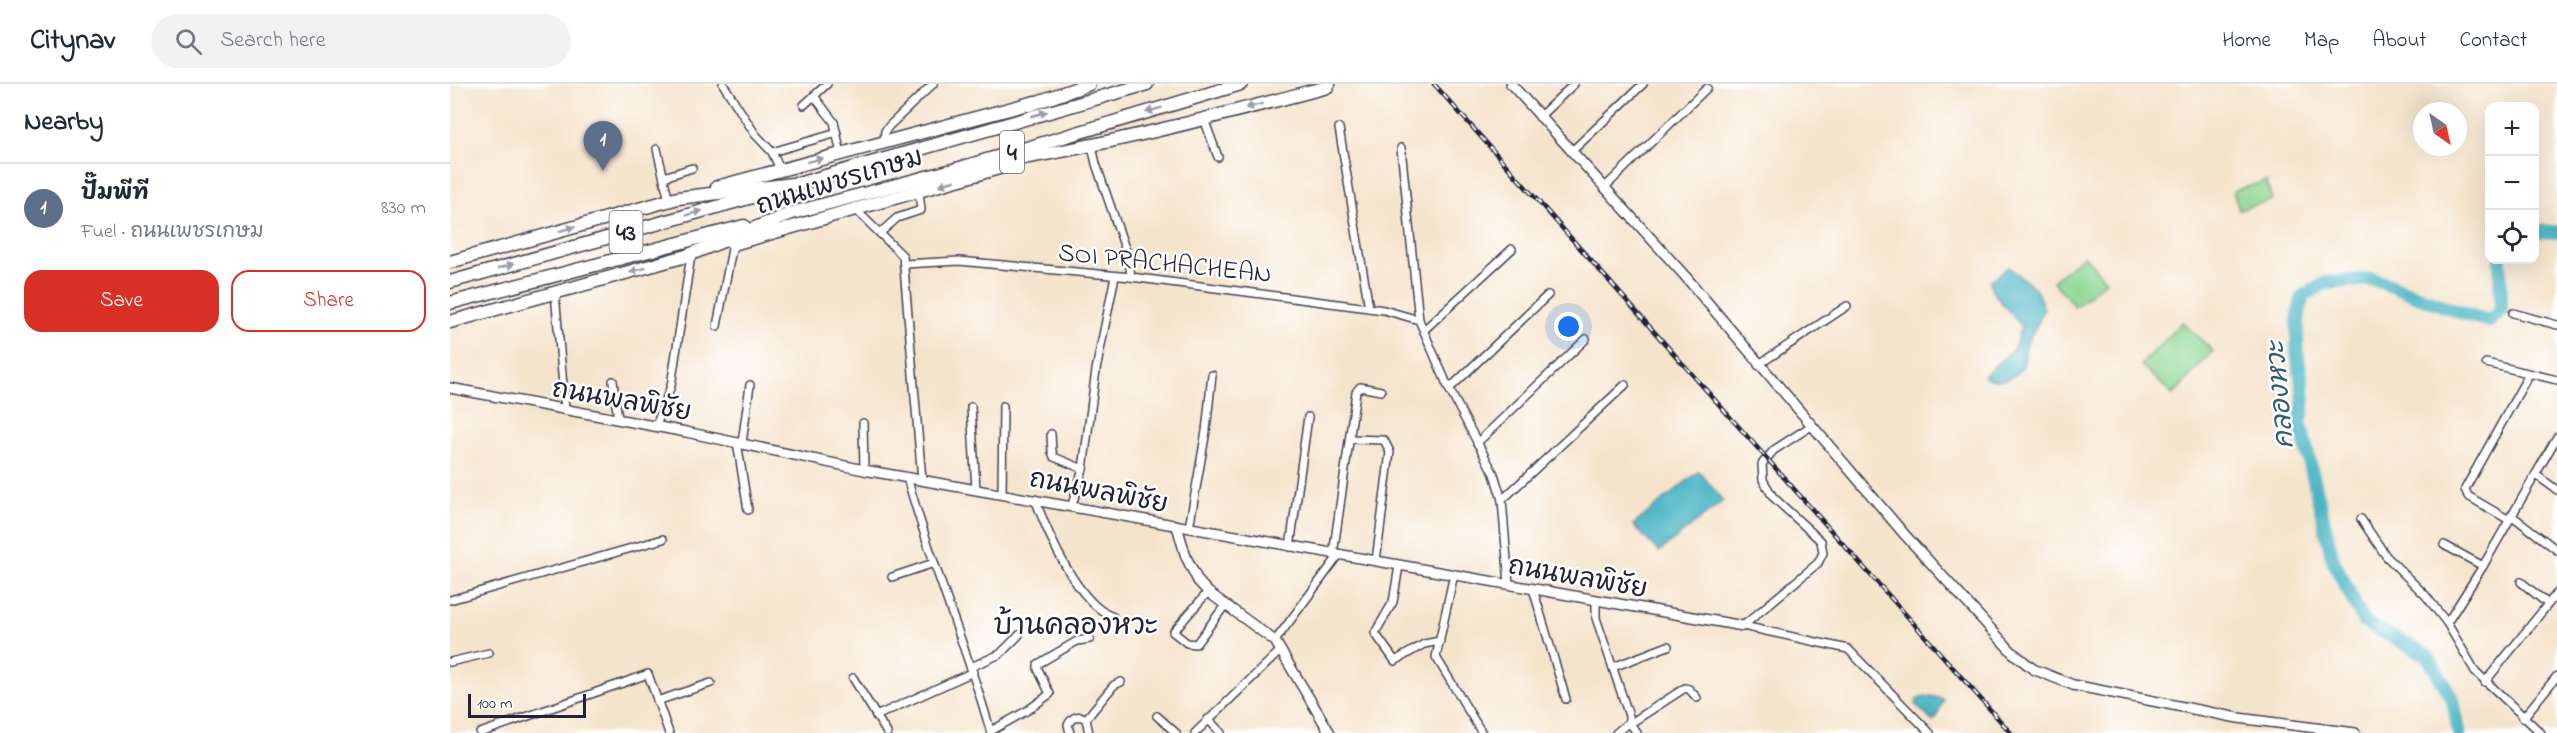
<!DOCTYPE html>
<meta charset="utf-8">
<style>
body{margin:0;font-family:"Indie Flower","Playpen Sans Thai",sans-serif;background:#f2f2f3;color:#1f2937}
.controls{position:absolute;right:18px;top:18px;display:grid;overflow:hidden;border-radius:12px;box-shadow:0 6px 24px #0002}
.controls button{width:54px;height:54px;display:grid;place-items:center;padding:0;border:0;border-bottom:2px solid #e0e1e3;background:#fff;color:#1f2937;font:30px sans-serif}
.compass{position:absolute;left:1963px;top:18px;width:54px;height:54px;border-radius:50%;background:#fff;box-shadow:0 6px 24px #0002;rotate:146deg}
.scale{position:absolute;left:18px;bottom:15px;width:118px;box-sizing:border-box;padding-left:6px;border:3px solid #22223b;border-top:0;font-size:16px;line-height:21px;white-space:nowrap;color:#22223b;-webkit-text-stroke:4px #fff;paint-order:stroke}
.you{position:absolute;left:1119px;top:243px;width:21px;height:21px;margin:-15px;border:4px solid #fff;border-radius:50%;background:#1a73e8;box-shadow:0 0 0 9px #1a73e833}
.badge{display:grid;place-items:center;width:39px;height:39px;border-radius:50%;background:#d93025;color:#fff;font-size:20px;font-weight:700}
.pin{position:absolute;translate:-50% -50px;filter:drop-shadow(0 2px 3px #0008)}
.pin::after{content:'';position:absolute;top:32px;width:21px;height:18px;background:inherit;clip-path:polygon(0 0,100% 0,50% 100%)}
.list{margin:0;padding:0;list-style:none}
h2{display:flex;justify-content:space-between;align-items:center;height:78px;margin:0;padding:0 24px;font-size:26px}
h2 small{font-size:20px;font-weight:400;color:#747a83}
.list li{display:grid;grid-template-columns:39px 1fr auto;gap:18px;align-items:center;box-sizing:border-box;height:90px;padding:0 24px;border-top:2px solid #e0e1e3}
.list b{display:block;font-size:22px;white-space:nowrap}
.list p{margin:0;font-size:20px;white-space:nowrap;color:#747a83}
.list em{font-size:20px;font-style:normal;color:#747a83}
.actions{display:flex;gap:12px;padding:18px 24px}
.actions a{flex:1;padding:14px 0;border:2px solid #d93025;border-radius:18px;text-align:center;font-size:21px;color:#d93025}
.actions .main{background:#d93025;color:#fff}
.icon{flex:none;width:33px;height:33px;fill:none;stroke:currentColor;stroke-width:2;stroke-linecap:round;stroke-linejoin:round}
.map{position:relative;flex:none;width:2107px;height:649px;overflow:hidden}
header{display:flex;align-items:center;gap:36px;box-sizing:border-box;height:84px;padding:0 30px;background:#fff;border-bottom:2px solid #e0e1e3}
header strong{font-size:28px}
nav{display:flex;gap:33px;margin-inline-start:auto;font-size:21px}
.search{width:420px;height:54px;background:#f2f2f3;display:flex;align-items:center;gap:15px;box-sizing:border-box;padding:0 21px;border-radius:33px;color:#747a83;font-size:22px}
main{display:flex}
aside{flex:1;background:#fff}
.map>svg:first-child{display:block}
</style>
<header>
<strong>Citynav</strong>
<div class="search"><svg class="icon" aria-label="search" viewBox="0 0 24 24"><circle cx="10" cy="10" r="6"/><path d="M15 15l6 6"/></svg>Search here</div>
<nav><a>Home</a><a>Map</a><a>About</a><a>Contact</a></nav>
</header>
<main>
<aside>
<h2>Nearby<small></small></h2>
<ul class="list">
<li><span class="badge" style="background:#5c6f8a">1</span><div><b>ปั๊มพีที</b><p>Fuel · ถนนเพชรเกษม</p></div><em>830 m</em></li>
</ul>
<div class="actions"><a class="main">Save</a><a>Share</a></div>
</aside>
<div class="map">
<svg width="2107" height="649" viewBox="0 0 2107 649">
<rect width="100%" height="100%" fill="#fff"/>
<filter id="ink" filterUnits="userSpaceOnUse"><feTurbulence type="fractalNoise" baseFrequency=".0167" numOctaves="2"/><feDisplacementMap in="SourceGraphic" scale="12" xChannelSelector="R" yChannelSelector="G"/><feConvolveMatrix kernelMatrix="1 2 1 2 8 2 1 2 1" color-interpolation-filters="sRGB"/></filter>
<filter id="wash" filterUnits="userSpaceOnUse"><feTurbulence type="fractalNoise" baseFrequency=".008" numOctaves="4" result="noise"/><feDisplacementMap in="SourceGraphic" scale="24" xChannelSelector="R" yChannelSelector="G"/><feGaussianBlur stdDeviation="1.35" result="paint"/><feColorMatrix in="noise" values="0 0 0 0 0 0 0 0 0 0 0 0 0 0 0 0 0 1.4 0 .05"/><feComposite in="paint" operator="in"/></filter>
<g filter="url(#wash)">
<rect width="100%" height="100%" fill="#f5e4cc"/>
<!-- green -->
<g fill="#8bd692" stroke="#567c66" stroke-width="1.5">
<polygon points="1816,97 1822,116 1789,126 1783,107"/>
<polygon points="1634,171 1656,197 1625,223 1603,197"/>
<polygon points="1732,238 1763,267 1723,311 1691,281"/>
</g>
<!-- water -->
<g fill="#47b4c4" stroke="#346b80" stroke-width="1.5">
<path d="M1559,183L1586,205L1594,225C1590,238 1582,248 1577,260C1574,266 1576,272 1574,279C1568,295 1547,301 1534,292L1564,264L1571,242L1542,207L1540,197Z"/>
<polygon points="1249,387 1273,417 1209,468 1183,441"/>
<polygon points="1480,612 1494,615 1486,635 1482,637 1466,621 1467,615"/>
</g>
<g fill="none" stroke-linecap="round" stroke-linejoin="round">
<!-- river -->
<g stroke="#47b4c4" stroke-width="14">
<polyline points="2084,147 2107,148"/>
<path d="M2009,649L2003,616L1977,571L1914,538L1883,476L1850,338C1858,310 1851,300 1848,273C1846,252 1847,232 1853,212L1876,199L1923,195L2015,230L2040,237L2051,226L2050,176"/>
</g>
</g>
</g>
<g filter="url(#ink)">
<g fill="none" stroke-linecap="round" stroke-linejoin="round">
<!-- street casing -->
<g stroke="#423f51" stroke-width="10">
<g id="street">
<polyline points="273,0 305,50 322,68 330,85"/>
<polyline points="364,12 384,38 391,70"/>
<polyline points="354,21 377,0"/>
<polyline points="1089,33 1124,0"/>
<polyline points="754,35 768,73"/>
<polyline points="889,44 919,224"/>
<polyline points="434,58 435,47 439,42 483,0"/>
<polyline points="642,62 646,80 679,176 681,193"/>
<polyline points="951,64 969,236 999,305 1044,390 1052,416 1059,500"/>
<polyline points="207,65 219,117"/>
<polyline points="322,68 387,49"/>
<polyline points="1121,68 1193,0"/>
<polyline points="214,93 242,84"/>
<polyline points="1154,104 1257,4"/>
<polyline points="406,126 453,172 472,396"/>
<polyline points="431,148 447,134 471,126 469,108"/>
<polyline points="454,180 509,177 681,193 934,226 969,236"/>
<polyline points="105,209 115,325"/>
<polyline points="2063,229 2107,241"/>
<polyline points="267,242 283,160"/>
<polyline points="974,246 1062,165"/>
<polyline points="2036,279 2107,296"/>
<polyline points="1308,281 1397,222"/>
<polyline points="163,297 168,335"/>
<polyline points="999,305 1098,211"/>
<polyline points="521,323 526,405"/>
<polyline points="413,339 414,386"/>
<polyline points="206,342 221,302 241,171"/>
<polyline points="601,350 602,368 604,373 633,385"/>
<polyline points="900,355 934,356 940,368 926,477"/>
<polyline points="287,358 298,426"/>
<polyline points="292,359 300,301"/>
<polyline points="1027,359 1136,255"/>
<polyline points="2086,391 2107,406"/>
<path d="M457,393C481,480 517,563 541,649"/>
<polyline points="552,410 553,322"/>
<path d="M585,415C598,450 627,519 663,533"/>
<polyline points="1052,416 1175,301"/>
<polyline points="622,421 633,385 646,286 665,192"/>
<polyline points="2061,431 2107,466"/>
<polyline points="1911,435 1936,472 1976,512 1997,539 2025,587 2091,649"/>
<polyline points="2059,436 2018,412 2015,405 2079,290"/>
<polyline points="739,444 756,347 762,291"/>
<polyline points="1994,461 2033,482"/>
<polyline points="840,463 858,333"/>
<polyline points="883,471 906,308 910,303 931,307"/>
<polyline points="949,482 943,518 925,549 945,577 974,560 990,557"/>
<polyline points="1004,490 986,573 1032,649"/>
<polyline points="442,493 484,479"/>
<polyline points="2071,498 2098,520"/>
<polyline points="1083,505 1116,615"/>
<polyline points="758,508 723,548 737,559 746,560 776,520"/>
<polyline points="0,516 213,455"/>
<polyline points="1146,517 1146,534 1179,632 1179,638 1187,649"/>
<polyline points="1997,539 2033,482 2107,353"/>
<polyline points="1293,542 1368,479 1373,469 1371,457 1323,413 1313,396 1312,380 1324,366 1361,342"/>
<polyline points="1293,542 1398,565 1480,649"/>
<polyline points="825,557 889,471"/>
<polyline points="0,578 39,569"/>
<polyline points="521,583 550,570 569,551"/>
<polyline points="1163,583 1218,562"/>
<polyline points="403,594 437,649"/>
<polyline points="2035,598 2107,509"/>
<polyline points="207,617 261,599"/>
<polyline points="426,632 523,588"/>
<polyline points="707,632 726,649"/>
<polyline points="2073,634 2107,592"/>
<polyline points="636,635 639,649"/>
<polyline points="758,635 771,649"/>
<polyline points="541,647 578,626 600,610 588,585 588,580 627,557 640,555"/>
<polyline points="30,649 198,590 219,649"/>
<path d="M620,649L618,641C622,633 628,630 636,635L664,601L671,598"/>
<polyline points="745,649 830,567"/>
<polyline points="1166,649 1179,638 1184,637 1235,604 1239,605 1247,614"/>
</g>
</g>
<!-- secondary casing -->
<g stroke="#423f51" stroke-width="12">
<g id="secondary">
<polyline points="1061,0 1235,192 1455,451 1562,568 1583,585 1623,601 1788,634 1905,649"/>
<polyline points="0,304 236,348 414,386 1293,542"/>
<polyline points="727,442 736,473 748,497 758,508 825,557 880,649"/>
</g>
</g>
<!-- highway casing -->
<g stroke="#423f51" stroke-width="15">
<g id="highway">
<polyline points="579,21 639,0"/>
<path d="M555,77C664,60 771,31 877,3L879,0"/>
<polyline points="267,103 585,18"/>
<polyline points="283,160 563,80"/>
<polyline points="0,178 228,114 351,99 697,0"/>
<polyline points="0,198 313,110"/>
<polyline points="0,219 294,142"/>
<polyline points="0,238 236,172 342,129 510,84 791,0"/>
</g>
</g>
<!-- street -->
<use href="#street" stroke="#fff" stroke-width="7"/>
<!-- secondary -->
<use href="#secondary" stroke="#fff" stroke-width="9"/>
<!-- highway -->
<use href="#highway" stroke="#fff" stroke-width="12"/>
<!-- rail casing -->
<g stroke="#22223b" stroke-width="4.5">
<polyline id="rail" points="984,0 1561,649"/>
</g>
<!-- rail -->
<use href="#rail" stroke="#fff" stroke-width="2" stroke-dasharray="7" stroke-linecap="butt"/>
</g>
<!-- one-way arrows -->
<defs><path id="oneway-solid" d="M-6-.8H1V-3.2L6.5 0L1 3.2V.8H-6Z" transform="scale(1.5)"/></defs>
<g fill="#9c9ca7">
<use href="#oneway-solid" transform="translate(804 22) rotate(165)"/>
<use href="#oneway-solid" transform="translate(704 26) rotate(163)"/>
<use href="#oneway-solid" transform="translate(589 30) rotate(-16)"/>
<use href="#oneway-solid" transform="translate(365 76) rotate(-14)"/>
<use href="#oneway-solid" transform="translate(497 99) rotate(164)"/>
<use href="#oneway-solid" transform="translate(244 129) rotate(-16)"/>
<use href="#oneway-solid" transform="translate(117 145) rotate(-15)"/>
<use href="#oneway-solid" transform="translate(56 182) rotate(-16)"/>
<use href="#oneway-solid" transform="translate(188 186) rotate(164)"/>
</g>
</g>
<g text-anchor="middle" stroke-width="5" stroke-linejoin="round" paint-order="stroke">
<!-- shield labels -->
<g fill="#fff" stroke="#646476" stroke-width="1.5">
<rect x="550" y="47" width="24" height="42" rx="4.5"/>
<rect x="159.5" y="127" width="33" height="42" rx="4.5"/>
</g>
<g font-size="24" font-weight="bold" fill="#22223b">
<text x="562" y="76">4</text>
<text x="176" y="156">43</text>
</g>
<!-- street labels -->
<g font-size="26" fill="#22223b" stroke="#fff">
<text transform="translate(389 96) rotate(-17)" y="9">ถนนเพชรเกษม</text>
<text transform="translate(715 178) rotate(6)" y="9">SOI PRACHACHEAN</text>
<text transform="translate(172 315) rotate(10)" y="9">ถนนพลพิชัย</text>
<text transform="translate(649 406) rotate(11)" y="9">ถนนพลพิชัย</text>
<text transform="translate(1128 492) rotate(10)" y="9">ถนนพลพิชัย</text>
</g>
<!-- water labels -->
<g font-size="27" font-style="italic" fill="#315c72" stroke="#fff">
<text transform="translate(1829 311) rotate(-95)" y="9">คลองหวะ</text>
</g>
<!-- quarter labels -->
<g font-size="28" fill="#22223b" stroke="#fff">
<text x="626" y="550">บ้านคลองหวะ</text>
</g>
</g>
</svg>
<div class="controls">
<button>+</button>
<button>−</button>
<button><svg class="icon" aria-label="locate" viewBox="0 0 24 24"><circle cx="12" cy="12" r="6"/><path d="M12 2v4M12 18v4M2 12h4M18 12h4"/></svg></button>
</div>
<svg class="compass" viewBox="-18 -18 36 36"><path d="M0-13l5 13h-10z" fill="#e53935"/><path d="M0 13l5-13h-10z" fill="#747a83"/></svg>
<div class="scale">100 m</div>
<div class="you"></div>
<div class="pin badge" style="left:153px;top:87px;background:#5c6f8a">1</div>
</div>
</main>
